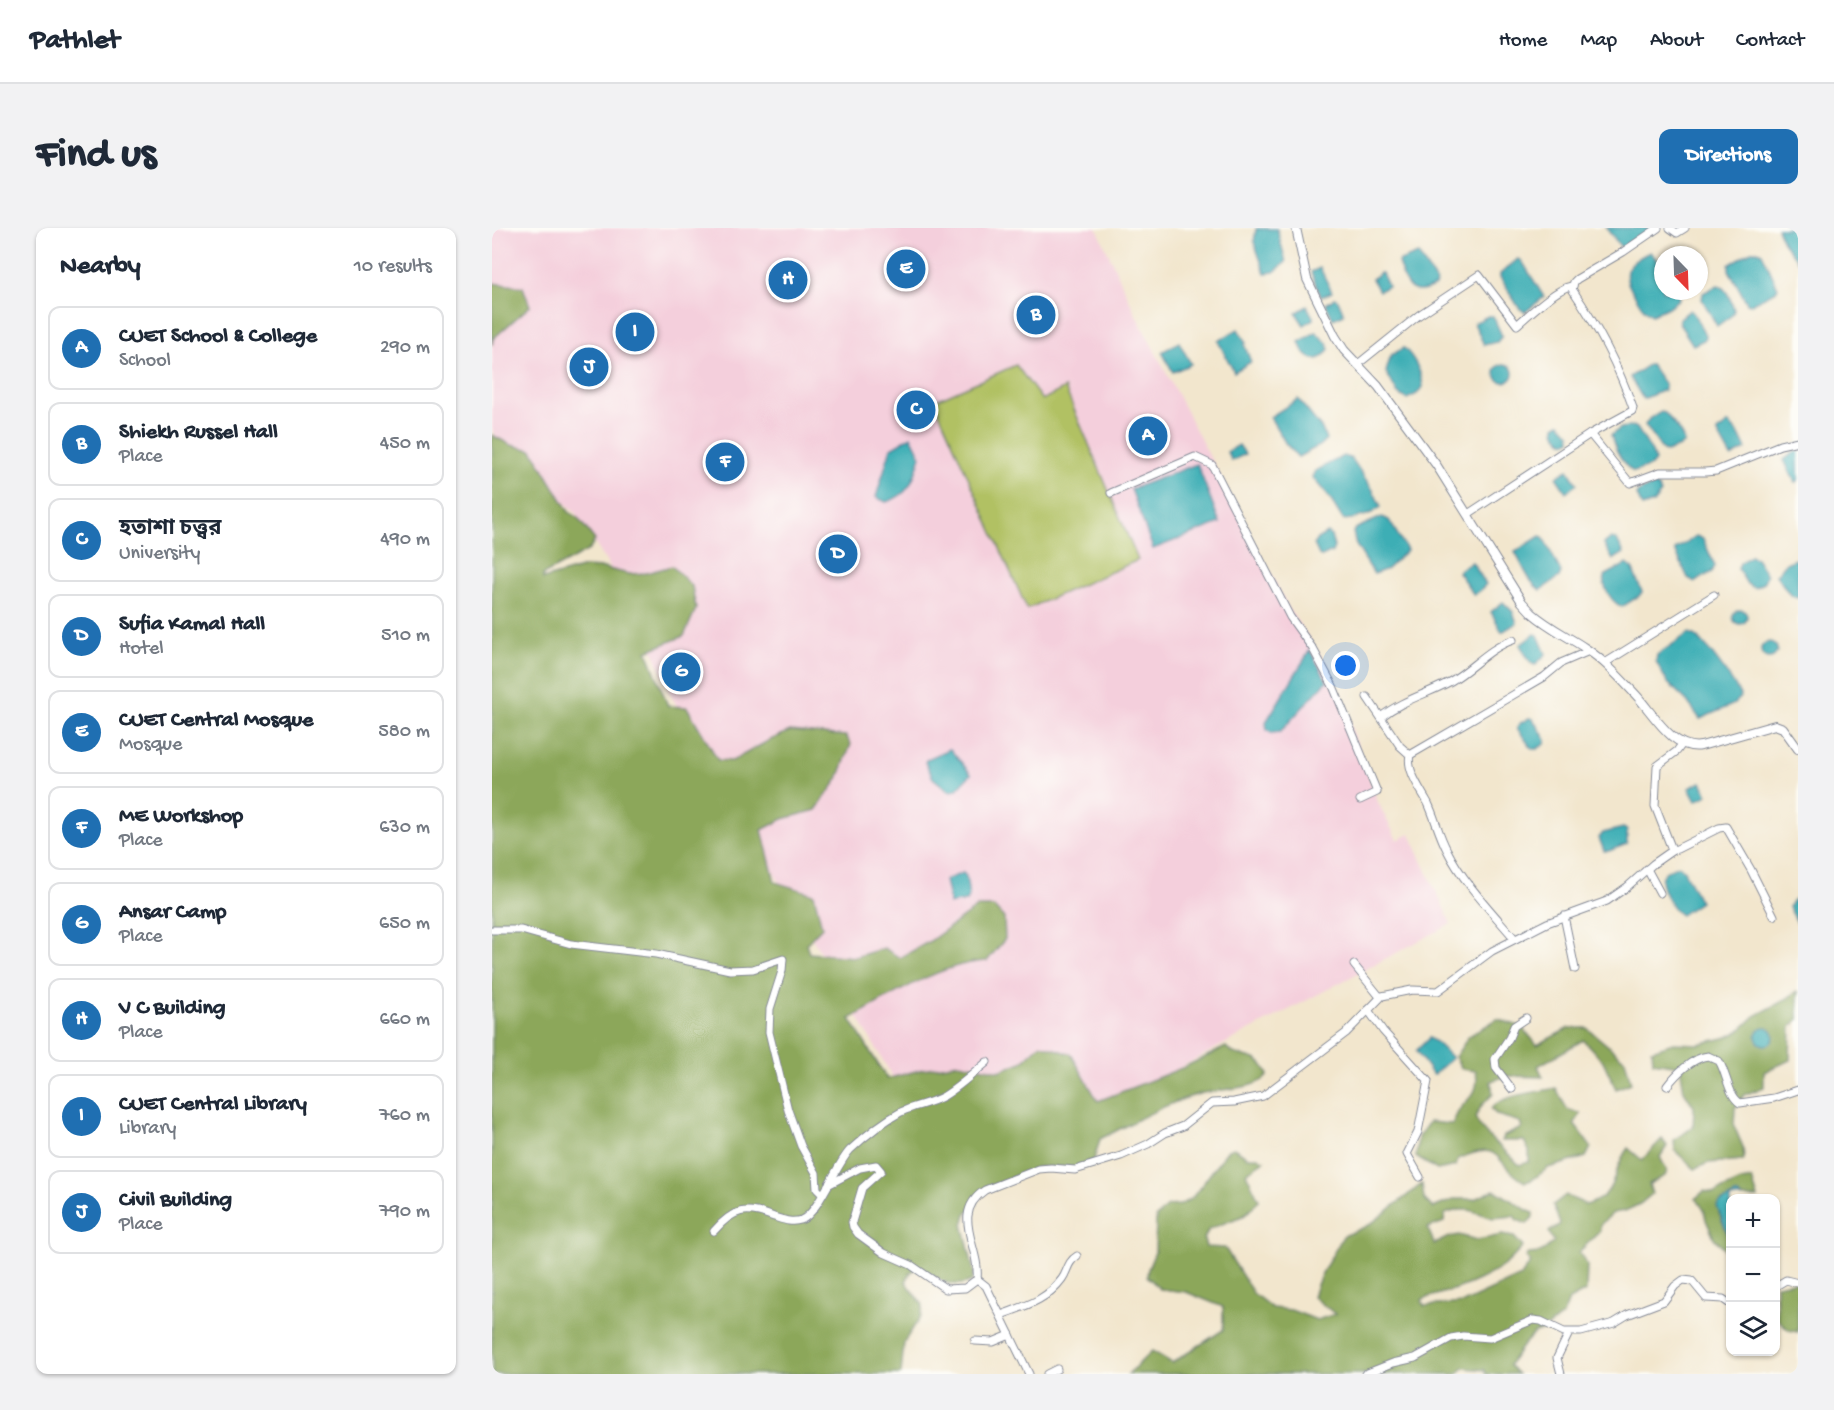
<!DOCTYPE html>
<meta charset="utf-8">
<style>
body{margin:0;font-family:"Gochi Hand","Noto Sans Bengali",sans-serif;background:#f2f2f3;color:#1f2937}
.controls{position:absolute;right:18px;bottom:18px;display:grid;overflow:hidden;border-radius:12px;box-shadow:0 2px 4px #0004}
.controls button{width:54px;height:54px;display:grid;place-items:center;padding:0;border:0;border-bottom:2px solid #e0e1e3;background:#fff;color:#1f2937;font:30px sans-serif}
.compass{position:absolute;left:1162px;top:18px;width:54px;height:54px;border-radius:50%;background:#fff;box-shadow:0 2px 4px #0004;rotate:157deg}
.you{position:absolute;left:854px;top:438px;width:21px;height:21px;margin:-15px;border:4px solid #fff;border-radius:50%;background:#1a73e8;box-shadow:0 0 0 9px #1a73e833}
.badge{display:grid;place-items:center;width:39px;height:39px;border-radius:50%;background:#1f6fb2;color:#fff;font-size:20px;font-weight:700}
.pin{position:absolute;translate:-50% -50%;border:3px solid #fff;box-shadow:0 2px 6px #0006}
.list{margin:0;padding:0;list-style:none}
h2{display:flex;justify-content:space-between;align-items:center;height:78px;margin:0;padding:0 24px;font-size:26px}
h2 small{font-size:20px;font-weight:400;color:#747a83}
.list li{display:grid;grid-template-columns:39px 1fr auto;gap:18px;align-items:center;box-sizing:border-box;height:84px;margin:0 12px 12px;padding:0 12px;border:2px solid #e0e1e3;border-radius:12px}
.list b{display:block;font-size:22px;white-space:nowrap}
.list p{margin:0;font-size:20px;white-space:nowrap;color:#747a83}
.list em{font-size:20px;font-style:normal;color:#747a83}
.icon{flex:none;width:33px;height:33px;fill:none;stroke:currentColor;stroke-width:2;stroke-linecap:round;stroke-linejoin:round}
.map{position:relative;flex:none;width:1306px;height:1146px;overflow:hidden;border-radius:12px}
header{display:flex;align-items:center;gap:36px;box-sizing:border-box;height:84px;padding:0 30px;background:#fff;border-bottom:2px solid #e0e1e3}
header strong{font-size:28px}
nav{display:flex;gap:33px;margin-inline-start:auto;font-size:21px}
.intro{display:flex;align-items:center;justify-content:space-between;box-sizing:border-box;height:144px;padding:0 36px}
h1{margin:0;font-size:42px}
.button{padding:15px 27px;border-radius:12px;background:#1f6fb2;color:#fff;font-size:21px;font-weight:700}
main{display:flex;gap:36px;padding:0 36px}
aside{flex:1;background:#fff;border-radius:12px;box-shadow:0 2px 4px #0004}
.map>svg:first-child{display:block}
</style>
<header>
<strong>Pathlet</strong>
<nav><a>Home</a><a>Map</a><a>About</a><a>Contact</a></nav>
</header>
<div class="intro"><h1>Find us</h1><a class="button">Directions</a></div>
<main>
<aside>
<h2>Nearby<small>10 results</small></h2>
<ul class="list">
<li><span class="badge">A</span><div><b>CUET School &amp; College</b><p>School</p></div><em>290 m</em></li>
<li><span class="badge">B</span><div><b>Shiekh Russel Hall</b><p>Place</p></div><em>450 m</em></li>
<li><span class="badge">C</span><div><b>হতাশা চত্ত্বর</b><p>University</p></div><em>490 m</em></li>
<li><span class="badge">D</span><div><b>Sufia Kamal Hall</b><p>Hotel</p></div><em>510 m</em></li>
<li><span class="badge">E</span><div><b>CUET Central Mosque</b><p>Mosque</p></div><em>580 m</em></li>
<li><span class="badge">F</span><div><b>ME Workshop</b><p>Place</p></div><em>630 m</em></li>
<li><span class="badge">G</span><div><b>Ansar Camp</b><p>Place</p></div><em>650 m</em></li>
<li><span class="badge">H</span><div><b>V C Building</b><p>Place</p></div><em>660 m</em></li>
<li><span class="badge">I</span><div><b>CUET Central Library</b><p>Library</p></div><em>760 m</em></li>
<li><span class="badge">J</span><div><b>Civil Building</b><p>Place</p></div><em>790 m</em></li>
</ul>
</aside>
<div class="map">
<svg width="1306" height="1146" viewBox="0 0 1306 1146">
<rect width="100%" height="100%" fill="#fdfcf7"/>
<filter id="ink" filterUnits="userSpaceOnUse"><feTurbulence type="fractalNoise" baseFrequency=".0167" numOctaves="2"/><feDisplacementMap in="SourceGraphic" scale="12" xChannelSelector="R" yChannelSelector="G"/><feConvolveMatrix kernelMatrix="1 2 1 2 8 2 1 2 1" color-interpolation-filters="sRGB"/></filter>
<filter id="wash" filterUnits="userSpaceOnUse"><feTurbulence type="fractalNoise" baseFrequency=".008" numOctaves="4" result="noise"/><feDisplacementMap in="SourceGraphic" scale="24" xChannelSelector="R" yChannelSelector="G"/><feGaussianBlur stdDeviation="1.35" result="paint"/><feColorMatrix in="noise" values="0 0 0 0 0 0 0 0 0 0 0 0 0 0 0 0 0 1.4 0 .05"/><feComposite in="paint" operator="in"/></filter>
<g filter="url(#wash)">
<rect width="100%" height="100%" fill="#f2e6cd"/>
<!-- built -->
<polygon fill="#f4cfdc" points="0,0 605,0 644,87 796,379 839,443 886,574 905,612 918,606 959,696 464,958 178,466 146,384 83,284 6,214 0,201"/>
<!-- green -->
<polygon fill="#b1c164" stroke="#667861" stroke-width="1.5" points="524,137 550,172 573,160 646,332 535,381 442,173"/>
<!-- forest -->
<g fill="#8ca75a" stroke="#546b5c" stroke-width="1.5">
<polygon points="0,55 31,59 38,78 2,110 0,117"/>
<path d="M0,207L19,217L40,222L77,284L85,289L103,312L97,322L51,347V351L92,339L112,340L137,346L154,345L180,338L200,358L204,381L192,408L155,423L176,478L195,479L226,532L240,533L276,513L298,503L354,508L359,516L346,551L324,582L291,591L270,602L283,654L322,666L330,699L314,716L317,725L363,729L392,720L408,730L438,713L485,679H502L512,690L513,711L495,733C448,735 398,769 358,791L395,851L431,841L467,835L507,843L530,834L549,816L579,826L606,873L690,840L734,819C746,834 767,821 776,847C768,861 727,861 711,865C675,874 641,895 608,911L602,932L584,939H545L492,961L474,987L471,996L482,1044L480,1053C459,1063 444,1050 426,1038L418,1045L414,1054L431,1077L429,1088L412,1114L409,1146H0Z"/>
<polygon points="1306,763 1306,791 1299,799 1298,832 1272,844 1272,859 1252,867 1243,880 1242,898 1251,919 1252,932 1216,935 1203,941 1183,923 1182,912 1201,899 1202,879 1192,863 1188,838 1161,834 1160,822 1181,815 1206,816 1236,809 1247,803 1263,788 1291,773"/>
<path d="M1005,791L1030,799L1045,817L1077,800H1095L1133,832L1139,855L1124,861L1111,833L1091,812L1046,838L1051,849L1015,848L999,853L1001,866L990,877L983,889C991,909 1013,920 1027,937L1037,934V923L1032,913H1010L1012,908L1030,900L1028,894L1005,887L999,881C1007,867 1048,864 1064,860L1075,881L1089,886L1082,896L1099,919L1094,929L1056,940L1040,952L1033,954C1000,936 1013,910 966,931L964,938L945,942L924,929L926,909L937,894L960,896C963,890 966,883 970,878C982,866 987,861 984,843L970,841L963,829L977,808Z"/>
<path d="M1170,911L1175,918L1168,929L1175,943L1173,948L1157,956L1160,966L1148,976L1133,983L1121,985L1108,997V1003L1087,1024L1095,1037L1094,1063L1077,1072L1071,1087L1053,1101L1043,1105L1031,1117L1017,1137L1026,1146H994L993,1142L972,1140L965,1146H636L660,1123L680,1135L731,1102V1079L694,1064L668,1061L655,1048L656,1041L663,1024L664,989L676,978L688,977L700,970L736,922L742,920L756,929H766L772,933L754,945L767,972L753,987L717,1001L712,1011L714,1019L733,1020L761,1065L780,1080L799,1082L825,1092L843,1086L821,1069C827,1045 840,1030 851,1008L877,997L930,956L932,971L941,980L963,971H983L1002,962C1016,969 1027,979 1041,985V989L1035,996L1025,992L1022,988L1001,990L977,982H966L953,986L952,994L936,1000L942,1016L957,1009L967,1007L985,1012L1010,1007L1022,1009L1031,1019C1026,1024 1020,1031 1014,1036C999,1047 976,1058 957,1063C948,1066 939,1068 930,1072L932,1078L971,1075L1029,1048L1039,1034L1034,1029L1036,1026L1048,1025L1062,1014L1057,1004L1068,996L1061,977L1074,967C1081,972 1087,972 1094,977C1128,967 1118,943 1136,920L1150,932Z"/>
<polygon points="1260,951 1266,970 1249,970 1246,967 1229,974 1227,985 1238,1012 1238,1033 1233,1022 1222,1010 1214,992 1212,982 1204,970 1212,963 1222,965 1249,953"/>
<polygon points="1306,1053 1306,1104 1297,1102 1285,1091 1284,1057"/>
</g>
<!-- water -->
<g fill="#3daeb5" stroke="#2c6e8a" stroke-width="1.5">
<polygon points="1114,0 1161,0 1151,8 1129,19"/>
<polygon points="1285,0 1306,0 1306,33 1291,14"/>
<polygon points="764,1 785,1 794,34 782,44 773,45 762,14"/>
<polygon points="1259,23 1266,23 1270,25 1286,60 1284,63 1259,76 1255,75 1237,42 1237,37"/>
<path d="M1158,24L1171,38V63H1185L1187,71L1176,79L1160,87C1152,83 1148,76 1144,69C1127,45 1133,36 1158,24Z"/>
<path d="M926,26L944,54L943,58C918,72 912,55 906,34Z"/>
<polygon points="1026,31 1030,33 1052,69 1033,84 1027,80 1008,49 1008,46"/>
<polygon points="828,40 840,64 829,69 819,44"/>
<polygon points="888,45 890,45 896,58 887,63 880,51"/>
<path d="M1226,57C1236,61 1239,73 1242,82L1240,87L1225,98L1210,71L1211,65Z"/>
<polygon points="843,70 846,72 852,86 841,91 834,76"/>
<polygon points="815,78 822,91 812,97 804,85"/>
<polygon points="1198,82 1202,86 1214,109 1212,112 1201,117 1188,97 1187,91"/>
<polygon points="996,88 1001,88 1010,108 1005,114 992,117 982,95"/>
<polygon points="746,101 754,115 752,116 759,134 742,144 726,113"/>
<path d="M824,104L835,115L837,121C825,139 813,131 807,114Z"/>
<polygon points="687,114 699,136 681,144 670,124"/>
<path d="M912,120C922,129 930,145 931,159L925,166L915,171L906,166L894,144L899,127Z"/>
<circle cx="1012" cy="145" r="9"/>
<polygon points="1156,137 1159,137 1173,157 1172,162 1151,171 1138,149"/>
<polygon points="806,171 830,201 834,211 827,218 806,229 794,216 778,189"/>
<path d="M1169,184L1173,185C1180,193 1190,203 1192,215L1187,219L1174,224L1171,223L1153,197L1157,191Z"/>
<path d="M1068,195L1078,205L1079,211L1073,214C1068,211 1062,204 1063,198Z"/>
<polygon points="1237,195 1247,207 1254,221 1239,229 1225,204"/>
<path d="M1141,198L1145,200L1160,224L1163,233L1159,238L1142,244C1132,240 1122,219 1119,207L1129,200Z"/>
<path d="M419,208L429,228C422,251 418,267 394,274L384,269L399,220Z"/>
<polygon points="747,217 753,226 740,233 735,224"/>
<polygon points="1304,223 1306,223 1306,253 1303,254 1292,232"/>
<path d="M851,228L858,230L862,234L881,262L889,279C879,287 864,291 852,292L850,290L837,269L820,249L823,243Z"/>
<polygon points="705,236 728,295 661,321 639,261"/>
<polygon points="1076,242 1085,256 1074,264 1064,249"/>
<polygon points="1161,257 1164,257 1169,265 1161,275 1150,279 1145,267 1146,264"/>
<polygon points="890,289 897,292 915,322 895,341 882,346 864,317 861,304 865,300"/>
<polygon points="835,305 839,308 842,319 840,324 830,329 827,327 822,316 825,311"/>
<path d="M1048,308L1051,309L1069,344L1067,349L1049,362C1037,356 1030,336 1023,324Z"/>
<polygon points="1204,308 1211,311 1223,338 1220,344 1203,354 1196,350 1183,322"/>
<polygon points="1119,310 1125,312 1132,325 1121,332 1112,316"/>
<polygon points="1258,328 1264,330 1275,347 1271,355 1262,360 1255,356 1246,341 1248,335"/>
<polygon points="1303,331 1306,334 1306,370 1299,368 1284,347 1294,335"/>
<polygon points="980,334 994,356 989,362 982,367 966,344 968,341"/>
<path d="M1135,336L1140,340L1150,364L1147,368L1130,379C1120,374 1110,360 1112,348Z"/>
<polygon points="1011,374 1021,384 1025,395 1010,404 999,384"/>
<circle cx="1248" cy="389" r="7"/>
<path d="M1197,405C1210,407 1243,456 1249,469L1242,476L1208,491L1195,473L1175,454L1164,433L1165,427Z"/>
<polygon points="1043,406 1046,407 1054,426 1043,437 1039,435 1028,417"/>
<circle cx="1277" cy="422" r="8"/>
<polygon points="818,422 835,453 788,504 779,505 775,502 774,494"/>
<polygon points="1037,490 1041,491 1054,512 1053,516 1045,521 1040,521 1025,500 1027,496"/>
<polygon points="458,521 479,546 464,562 457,563 441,550 433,534 435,531"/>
<polygon points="1209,554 1216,567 1204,573 1197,560"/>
<polygon points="1131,600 1135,602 1135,616 1117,623 1112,623 1107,610 1111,605"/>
<path d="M1186,637L1192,643L1208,674L1189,687C1181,683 1166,658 1170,648C1173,642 1181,640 1186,637Z"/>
<polygon points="471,645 474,648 477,669 474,673 458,676 453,652"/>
<polygon points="1306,669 1306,696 1297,679 1300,673"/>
<circle cx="1273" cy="808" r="9"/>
<polygon points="937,810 945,815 960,830 941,847 924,823"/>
<polygon points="1243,967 1246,967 1249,970 1238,970 1238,1012 1225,978 1229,974"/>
</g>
</g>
<g filter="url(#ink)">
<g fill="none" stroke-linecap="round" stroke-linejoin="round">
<!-- minor casing -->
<g stroke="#868a96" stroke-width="9">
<g id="minor">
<polyline points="1178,0 1185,5 1193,0"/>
<path d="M866,136L927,87L987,47L1025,97C1035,88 1068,57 1081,58"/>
<polyline points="1098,206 1138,255 1168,244 1213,244 1224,243 1288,217 1306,213"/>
<polyline points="619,265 703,229 720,237 798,389 821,421 841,458 885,564 868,572"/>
<path d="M976,286L1098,206L1140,183L1141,180C1126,137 1106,99 1080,61L1082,54L1085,51L1131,24L1166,0"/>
<polyline points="1113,435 1222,367"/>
<polyline points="875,469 908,518 918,527"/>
<path d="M889,489C910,472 936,466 959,453C980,441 997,420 1021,412"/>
<polyline points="1190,516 1185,523 1165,538 1163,578 1179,619 1181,622 1185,621 1227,600 1234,599 1259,642 1282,688"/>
<polyline points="1155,641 1168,665"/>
<polyline points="1072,688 1083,741"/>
<polyline points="0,702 29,702 79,716 164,726 238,742 261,741 291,731 290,743 278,781 277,804 296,882 309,918 324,945 325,961 330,966"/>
<path d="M1023,711C1001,685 970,653 955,622C947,607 943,590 936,575C929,562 914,542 918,527L1052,449L1069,435L1097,423"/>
<polyline points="862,737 888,769"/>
<polyline points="876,782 891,803 936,853 926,904 915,926 928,949"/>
<path d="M1175,858C1184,846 1200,830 1216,828L1227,833C1235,846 1236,867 1248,875L1282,870L1306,862"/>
<polyline points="1020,861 1004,840 1003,831 1017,810 1022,798 1034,790"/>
<path d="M336,957L368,940L384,937L389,943L370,960L360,994L361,999L366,1006L392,1025L419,1037L454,1061L473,1060L485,1051C489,1020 457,986 493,962L547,941L559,940L583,942L629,928L656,916L673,905L691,898L720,875L742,874L771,868L854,805L890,768L920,762L946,763L1000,723L1055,695L1115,673L1135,659L1161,636L1181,622"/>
<path d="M222,1003C241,981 254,978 282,989C292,992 299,995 309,992C326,986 343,938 358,922C372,909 392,893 409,884C423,877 438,876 452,868C467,859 481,846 495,834"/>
<polyline points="485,1051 494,1058 537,1146"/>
<polyline points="1284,1058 1294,1052 1306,1055"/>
<path d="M509,1087C532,1078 554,1073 570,1051C576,1043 575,1034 585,1028"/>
<polyline points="483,1113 501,1114 518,1107"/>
<polyline points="555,1146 565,1141"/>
<polyline points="873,1146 901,1135 923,1130 959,1110 971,1108 998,1110 1041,1092 1049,1093 1072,1104 1089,1104 1122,1095 1135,1087 1172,1073 1183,1058 1191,1052 1200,1053 1214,1070 1231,1071 1238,1076"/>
<polyline points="1069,1146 1065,1130 1077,1105"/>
</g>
</g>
<!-- major casing -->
<g stroke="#868a96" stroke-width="10">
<path id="major" d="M804,0L815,51L843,108L852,122L886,158L945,238L1030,374L1040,385C1056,399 1075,408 1093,420C1113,433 1128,450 1144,467C1161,485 1181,523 1209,518L1283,497L1291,500L1306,521"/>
</g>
<!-- minor -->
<use href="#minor" stroke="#fff" stroke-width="7"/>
<!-- major -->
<use href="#major" stroke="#fff" stroke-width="8"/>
</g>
</g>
</svg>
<div class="controls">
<button>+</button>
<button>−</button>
<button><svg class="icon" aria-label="layers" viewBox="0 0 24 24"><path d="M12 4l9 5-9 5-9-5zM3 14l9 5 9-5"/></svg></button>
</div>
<svg class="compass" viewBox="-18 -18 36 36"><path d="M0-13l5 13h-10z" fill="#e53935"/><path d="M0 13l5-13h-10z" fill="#747a83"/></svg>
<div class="you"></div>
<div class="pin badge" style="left:656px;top:208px">A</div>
<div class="pin badge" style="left:544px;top:87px">B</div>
<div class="pin badge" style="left:424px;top:182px">C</div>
<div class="pin badge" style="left:346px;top:326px">D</div>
<div class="pin badge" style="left:414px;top:41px">E</div>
<div class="pin badge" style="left:233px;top:234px">F</div>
<div class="pin badge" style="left:189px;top:444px">G</div>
<div class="pin badge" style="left:296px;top:52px">H</div>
<div class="pin badge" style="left:143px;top:104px">I</div>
<div class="pin badge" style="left:97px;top:139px">J</div>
</div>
</main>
